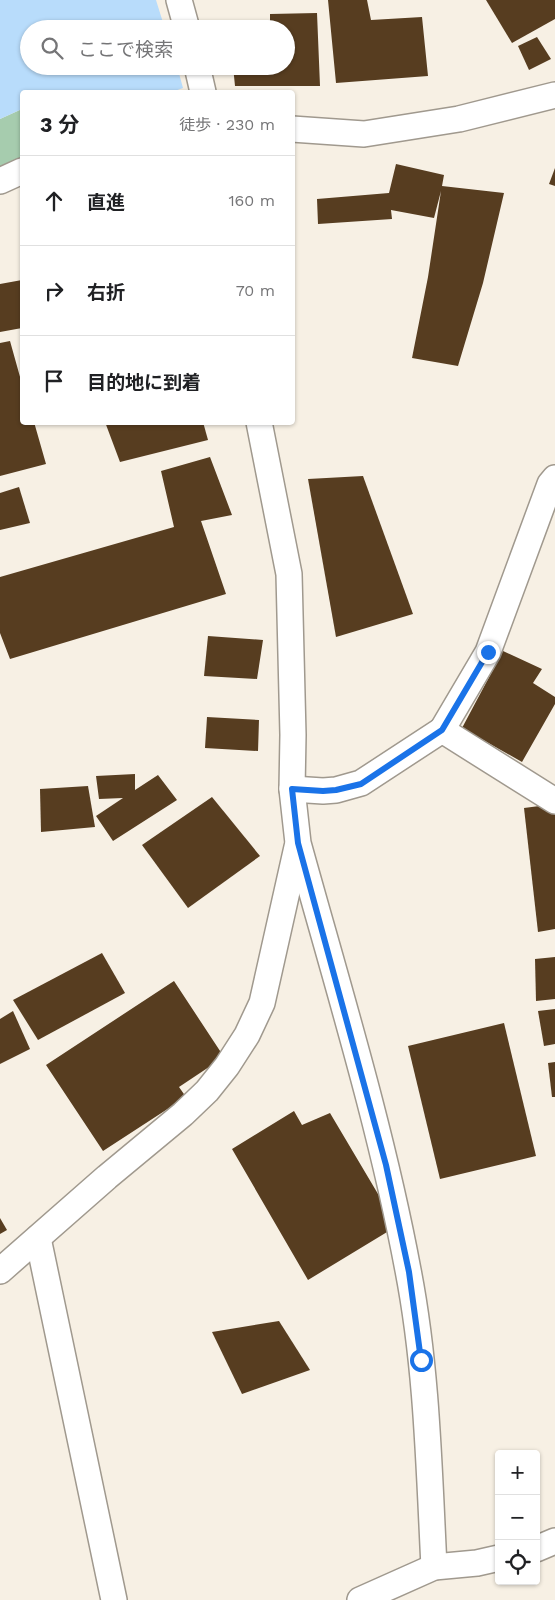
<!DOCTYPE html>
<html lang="ja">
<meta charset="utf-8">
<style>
body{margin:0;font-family:"Work Sans","Noto Sans JP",sans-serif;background:#f6f6f6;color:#202124}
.controls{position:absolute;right:15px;bottom:15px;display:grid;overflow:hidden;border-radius:5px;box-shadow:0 1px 4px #0004}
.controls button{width:45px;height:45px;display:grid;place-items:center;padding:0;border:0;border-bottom:1px solid #e0e0e0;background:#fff;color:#202124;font:25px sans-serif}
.stop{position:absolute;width:15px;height:15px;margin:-11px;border:4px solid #1a73e8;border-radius:50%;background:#fff}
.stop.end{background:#1a73e8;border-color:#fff;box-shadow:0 1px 5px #0008}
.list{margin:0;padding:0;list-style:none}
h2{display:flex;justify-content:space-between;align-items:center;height:65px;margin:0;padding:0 20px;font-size:21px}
h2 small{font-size:16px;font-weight:400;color:#757577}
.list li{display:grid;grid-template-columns:32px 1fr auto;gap:15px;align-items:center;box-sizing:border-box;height:90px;padding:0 20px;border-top:1px solid #e0e0e0}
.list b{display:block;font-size:19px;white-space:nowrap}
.list em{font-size:16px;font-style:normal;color:#757577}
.icon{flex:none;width:28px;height:28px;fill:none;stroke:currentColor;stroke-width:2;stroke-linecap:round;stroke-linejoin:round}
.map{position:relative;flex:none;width:555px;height:1600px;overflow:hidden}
.search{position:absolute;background:#fff;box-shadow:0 1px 4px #0004;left:20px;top:20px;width:275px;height:55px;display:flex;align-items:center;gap:12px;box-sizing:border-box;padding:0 18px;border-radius:28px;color:#757577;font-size:19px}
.panel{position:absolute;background:#fff;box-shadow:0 1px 4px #0004;left:20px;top:90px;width:275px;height:335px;border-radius:5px}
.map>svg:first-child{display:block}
</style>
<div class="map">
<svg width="555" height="1600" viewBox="0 0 555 1600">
<rect width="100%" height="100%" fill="#f7f0e4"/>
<!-- forest -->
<polygon fill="#a6ccae" points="22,109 22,171 0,181 0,119"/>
<!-- water -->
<polygon fill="#b8dcfb" points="0,0 156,0 165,29 29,29 29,66 177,66 183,88 172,92 22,92 22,109 0,119"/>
<!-- building -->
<g fill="#573d20">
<polygon points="328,0 367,0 371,20 422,17 428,76 336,83"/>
<polygon points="486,0 555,0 555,19 512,43"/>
<polygon points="317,13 320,86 235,86 233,66 286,66 286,29 270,29 270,14"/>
<polygon points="537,37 551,59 529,70 518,46"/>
<polygon points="396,164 444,175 442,186 504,193 483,283 458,366 412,358 428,277 441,191 434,218 391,210 392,219 318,224 317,199 389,193"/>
<polygon points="555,168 555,186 549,184"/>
<polygon points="22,280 22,328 0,332 0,284"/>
<polygon points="10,341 22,384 22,422 34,422 46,464 0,476 0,343"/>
<polygon points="105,422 203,422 208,440 120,462"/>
<polygon points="210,457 232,515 201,521 226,594 10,659 0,633 0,577 174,527 161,471"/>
<polygon points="363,476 413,614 336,637 308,479"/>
<polygon points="19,487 30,523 0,530 0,493"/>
<polygon points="208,636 263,640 257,679 204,676"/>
<polygon points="503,651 542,669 533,683 555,697 555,704 522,762 462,728"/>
<polygon points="207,717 259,720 258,751 205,748"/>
<polygon points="135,774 135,790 158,775 177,800 113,841 96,816 123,798 99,799 96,776"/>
<polygon points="88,786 95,827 41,832 40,789"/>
<polygon points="212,797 260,856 188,908 142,845"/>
<polygon points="555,804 555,929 538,932 524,808"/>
<polygon points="102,953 125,993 38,1040 13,1000"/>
<polygon points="555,957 555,999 536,1001 535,959"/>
<polygon points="174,981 224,1057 179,1087 186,1097 103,1151 46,1065"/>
<polygon points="555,1009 555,1044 544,1046 538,1011"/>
<polygon points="13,1011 30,1049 0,1064 0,1019"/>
<polygon points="504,1023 536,1156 440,1179 408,1046"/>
<polygon points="555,1062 555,1097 552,1097 548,1063"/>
<polygon points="294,1111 302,1125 330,1113 397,1226 308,1280 232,1149"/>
<polygon points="0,1218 7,1230 0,1234"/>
<polygon points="279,1321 310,1370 242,1394 212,1332"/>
</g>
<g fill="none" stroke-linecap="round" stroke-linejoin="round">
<!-- minor casing -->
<g stroke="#a0998e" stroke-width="28">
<g id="minor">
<polyline points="179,0 187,29"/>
<polyline points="197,66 203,92"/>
<polyline points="292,129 364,134 459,119 555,95"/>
<polyline points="0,181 22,171"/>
<path d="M259,422L289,574L293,735L292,789L298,843C337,984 381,1126 408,1270C427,1368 429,1468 434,1567"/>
<polyline points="442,730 488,652 550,484 555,478"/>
<polyline points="292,789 323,791 336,790 361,783 442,730 555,801"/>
<polyline points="38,1238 114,1600"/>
<polyline points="0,1271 107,1177 183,1114 207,1091 227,1066 247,1035 262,1003 297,847"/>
<polyline points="536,1549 555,1541"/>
<polyline points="360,1600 434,1567 477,1563 499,1558"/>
</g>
</g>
<!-- minor -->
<use href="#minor" stroke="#fff" stroke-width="25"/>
</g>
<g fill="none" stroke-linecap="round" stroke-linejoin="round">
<!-- route -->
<polyline stroke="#1a73e8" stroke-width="6" points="421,1360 409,1272 386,1165 298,843 292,789 323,791 336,790 361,784 442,730 488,652"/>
</g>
</svg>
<div class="controls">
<button>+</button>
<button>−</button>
<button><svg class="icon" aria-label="locate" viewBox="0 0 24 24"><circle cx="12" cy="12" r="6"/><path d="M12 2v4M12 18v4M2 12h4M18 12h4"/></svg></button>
</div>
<div class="stop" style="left:421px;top:1360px"></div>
<div class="stop end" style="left:488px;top:652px"></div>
<div class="search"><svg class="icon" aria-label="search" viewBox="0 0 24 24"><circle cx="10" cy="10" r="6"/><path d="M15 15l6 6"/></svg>ここで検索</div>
<section class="panel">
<h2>3 分<small>徒歩 · 230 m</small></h2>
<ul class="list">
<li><svg class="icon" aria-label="ahead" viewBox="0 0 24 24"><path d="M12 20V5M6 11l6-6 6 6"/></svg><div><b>直進</b></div><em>160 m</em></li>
<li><svg class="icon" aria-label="right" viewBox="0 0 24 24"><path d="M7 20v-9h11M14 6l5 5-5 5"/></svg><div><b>右折</b></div><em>70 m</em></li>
<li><svg class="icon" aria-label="arrive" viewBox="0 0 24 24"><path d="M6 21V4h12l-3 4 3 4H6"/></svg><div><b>目的地に到着</b></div></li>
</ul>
</section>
</div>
